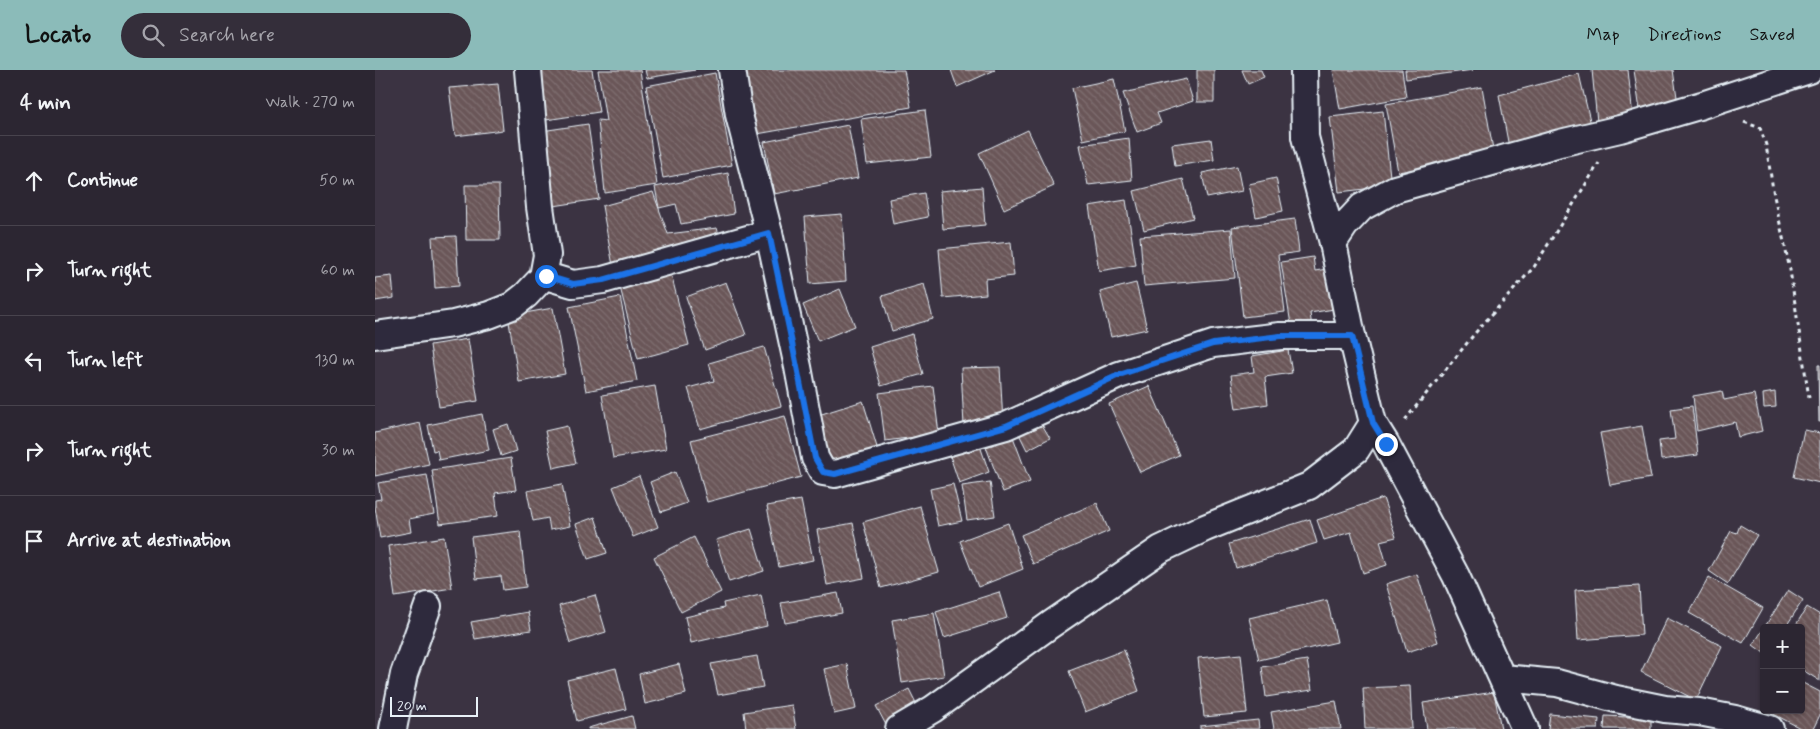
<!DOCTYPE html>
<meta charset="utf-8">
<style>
body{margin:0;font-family:Mynerve,sans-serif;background:#342e3a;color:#f1f3f6}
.controls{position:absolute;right:15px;bottom:15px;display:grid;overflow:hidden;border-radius:5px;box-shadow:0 1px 4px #0004}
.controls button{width:45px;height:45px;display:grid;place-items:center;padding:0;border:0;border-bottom:1px solid #48434d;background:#2c2632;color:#f1f3f6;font:25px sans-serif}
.scale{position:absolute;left:15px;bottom:12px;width:88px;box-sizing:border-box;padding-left:5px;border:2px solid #e8f1f8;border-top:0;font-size:14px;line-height:18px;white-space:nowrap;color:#e8f1f8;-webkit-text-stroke:4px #2f2a3d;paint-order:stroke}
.stop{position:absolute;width:15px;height:15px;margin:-11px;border:4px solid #1a73e8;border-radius:50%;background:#fff}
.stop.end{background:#1a73e8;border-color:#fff;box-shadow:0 1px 5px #0008}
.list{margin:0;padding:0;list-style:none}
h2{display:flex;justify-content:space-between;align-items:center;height:65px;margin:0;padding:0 20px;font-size:21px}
h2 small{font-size:16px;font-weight:400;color:#a6a5ac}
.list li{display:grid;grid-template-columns:32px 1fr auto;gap:15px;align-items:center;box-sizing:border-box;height:90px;padding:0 20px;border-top:1px solid #48434d}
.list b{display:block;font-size:19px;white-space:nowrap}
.list em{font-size:16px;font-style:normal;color:#a6a5ac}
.icon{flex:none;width:28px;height:28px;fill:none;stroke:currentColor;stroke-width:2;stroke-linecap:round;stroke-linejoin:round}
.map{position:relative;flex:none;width:1445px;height:659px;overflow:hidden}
header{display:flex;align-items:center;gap:30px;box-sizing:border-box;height:70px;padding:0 25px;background:#8bbbb9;color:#111}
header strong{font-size:24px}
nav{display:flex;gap:28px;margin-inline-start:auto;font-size:18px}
.search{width:350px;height:45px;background:#342e3a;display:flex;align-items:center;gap:12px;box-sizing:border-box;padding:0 18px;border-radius:28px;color:#a6a5ac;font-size:19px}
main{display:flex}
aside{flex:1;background:#2c2632}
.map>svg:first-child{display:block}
</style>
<header>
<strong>Locato</strong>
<div class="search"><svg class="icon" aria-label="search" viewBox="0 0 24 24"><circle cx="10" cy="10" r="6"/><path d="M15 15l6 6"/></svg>Search here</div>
<nav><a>Map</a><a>Directions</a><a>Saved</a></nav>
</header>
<main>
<aside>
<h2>4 min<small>Walk · 270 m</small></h2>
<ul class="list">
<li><svg class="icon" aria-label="ahead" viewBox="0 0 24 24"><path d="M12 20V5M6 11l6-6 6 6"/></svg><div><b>Continue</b></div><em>50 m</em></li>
<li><svg class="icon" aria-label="right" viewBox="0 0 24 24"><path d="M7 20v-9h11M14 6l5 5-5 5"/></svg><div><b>Turn right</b></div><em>60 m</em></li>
<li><svg class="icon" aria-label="left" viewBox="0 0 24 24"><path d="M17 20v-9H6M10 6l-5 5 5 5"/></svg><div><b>Turn left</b></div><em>130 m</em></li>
<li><svg class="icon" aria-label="right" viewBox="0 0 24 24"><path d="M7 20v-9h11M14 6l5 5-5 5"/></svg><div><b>Turn right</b></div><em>30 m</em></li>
<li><svg class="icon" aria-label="arrive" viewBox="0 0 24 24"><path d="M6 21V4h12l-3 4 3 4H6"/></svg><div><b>Arrive at destination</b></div></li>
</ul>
</aside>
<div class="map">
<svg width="1445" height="659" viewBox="0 0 1445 659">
<defs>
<pattern id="building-back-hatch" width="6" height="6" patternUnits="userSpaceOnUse" patternTransform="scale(1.25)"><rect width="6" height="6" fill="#6a5658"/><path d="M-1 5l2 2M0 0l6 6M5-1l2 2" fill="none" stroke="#7f6f71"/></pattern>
</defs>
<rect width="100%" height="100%" fill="#3b3342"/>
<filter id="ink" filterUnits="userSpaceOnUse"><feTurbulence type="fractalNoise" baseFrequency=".02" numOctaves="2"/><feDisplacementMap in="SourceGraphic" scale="10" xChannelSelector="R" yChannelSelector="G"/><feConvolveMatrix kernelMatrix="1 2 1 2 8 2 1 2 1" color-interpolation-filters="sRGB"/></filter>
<g filter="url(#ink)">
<!-- building -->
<g fill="url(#building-back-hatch)" stroke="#e8f1f8">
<polygon points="156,0 217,0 224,42 164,51"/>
<polygon points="223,0 265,0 282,115 230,123 223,50 231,51"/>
<polygon points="270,0 320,0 272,8"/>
<polygon points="370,0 529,0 536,37 382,64"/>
<polygon points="576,0 620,0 582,17"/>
<rect x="822" y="0" width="17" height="32"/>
<polygon points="867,0 886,0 889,7 873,14"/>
<polygon points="958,0 1027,0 1031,27 965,39"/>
<polygon points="1030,0 1098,0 1031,9"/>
<polygon points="1217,0 1253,0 1258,48 1222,52"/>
<polygon points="1259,0 1298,0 1303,34 1265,40"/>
<polygon points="340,3 357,95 288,108 271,16"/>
<polygon points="1204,4 1217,59 1134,77 1124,25"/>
<polygon points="739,9 750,61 708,70 697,18"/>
<polygon points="811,9 818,31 782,43 786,53 762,62 748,23"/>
<polygon points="123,14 128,60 80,66 74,18"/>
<polygon points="1107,17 1119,85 1023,102 1011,34"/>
<polygon points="550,40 556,87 492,94 486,49"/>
<polygon points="1008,41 1016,116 964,122 955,47"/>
<polygon points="213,54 224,129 172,137 160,62"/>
<polygon points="473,55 483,108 399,124 389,72"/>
<polygon points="653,60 679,116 629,139 604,83"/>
<polygon points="754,68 757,110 713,115 705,75"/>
<polygon points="836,69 839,90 800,96 797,74"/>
<polygon points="862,96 867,121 832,128 827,103"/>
<polygon points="353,103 359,144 306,154 301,134 284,138 280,117"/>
<polygon points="901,108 908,141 881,147 874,114"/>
<polygon points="808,109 818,148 769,160 759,121"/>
<polygon points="90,115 124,115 125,170 91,170"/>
<polygon points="607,117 610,155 568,159 565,121"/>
<polygon points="278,122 293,164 342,158 347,175 239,201 227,136"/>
<polygon points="549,123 553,147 518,154 514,129"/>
<polygon points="751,130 761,195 724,201 714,136"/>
<polygon points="467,144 471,211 435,214 430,147"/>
<polygon points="920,149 924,182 903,185 910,242 868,247 857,157"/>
<polygon points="856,159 860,208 769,216 765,166"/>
<polygon points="81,166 84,216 60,218 57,167"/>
<polygon points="636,172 639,206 610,209 611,224 568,228 564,179"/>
<polygon points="938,187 940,201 958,198 965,238 935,243 937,258 917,261 906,192"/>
<polygon points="295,200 314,275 263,289 244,213"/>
<polygon points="17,206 19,228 0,231 0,208"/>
<polygon points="351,212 371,265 330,280 311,227"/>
<polygon points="761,213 772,259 736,267 725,222"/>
<polygon points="549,214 558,249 517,261 507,226"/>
<polygon points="465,219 480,256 443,271 428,235"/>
<polygon points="245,227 262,311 211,321 194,237"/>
<polygon points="178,238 190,304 144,312 133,246"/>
<polygon points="537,264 548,304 506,316 495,277"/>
<polygon points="93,269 103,331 64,337 55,275"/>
<polygon points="389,277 406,336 325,359 313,318 339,311 334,293"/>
<polygon points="913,280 917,303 890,307 893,334 861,339 856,305 879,302 877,286"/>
<polygon points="1443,295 1445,295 1445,352 1444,352"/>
<polygon points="625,297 628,354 589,356 586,298"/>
<polygon points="280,316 291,379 238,388 227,325"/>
<polygon points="558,316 564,364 510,371 504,323"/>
<polygon points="774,316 804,385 765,402 734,334"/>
<polygon points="1347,321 1349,330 1379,324 1387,361 1363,367 1360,352 1322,361 1318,326"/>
<polygon points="1400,322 1401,337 1389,338 1388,324"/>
<polygon points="488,331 504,384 453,399 437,347"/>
<polygon points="1317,336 1323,385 1286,390 1284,371 1300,369 1296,339"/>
<polygon points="107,344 114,380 64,390 62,380 58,381 53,355"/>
<polygon points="410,346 426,407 332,432 316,370"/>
<polygon points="45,353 54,394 0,406 0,363"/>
<polygon points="666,353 675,368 652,380 644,364"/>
<polygon points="133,354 141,381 126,386 118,359"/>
<polygon points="192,356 201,393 178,398 170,361"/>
<polygon points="1267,356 1276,408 1235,415 1225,363"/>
<polygon points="1429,360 1445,363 1445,413 1419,407"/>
<polygon points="602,367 614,402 584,413 572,377"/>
<polygon points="638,367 655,412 628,422 611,377"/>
<polygon points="136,388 141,420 120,423 123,446 65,454 57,400"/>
<polygon points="300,402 312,433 286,442 275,412"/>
<polygon points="52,405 59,444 34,449 36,462 5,468 0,437 0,430 6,429 3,413"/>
<polygon points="264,406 283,457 258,467 238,417"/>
<polygon points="615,412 620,446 592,450 587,416"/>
<polygon points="187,414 195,456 175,460 173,448 158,451 152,421"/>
<polygon points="578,414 587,451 563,456 555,419"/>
<polygon points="1008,428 1021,467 1005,471 1012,495 988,503 976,462 949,470 942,450"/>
<polygon points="426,430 438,490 404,497 392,436"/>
<polygon points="722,433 734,461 658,494 646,465"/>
<polygon points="545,436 564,502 506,518 488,452"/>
<polygon points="220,447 232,483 213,489 201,454"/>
<polygon points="935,449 942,473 861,498 854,474"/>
<polygon points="478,453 489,508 452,515 442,460"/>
<polygon points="633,453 648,499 603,517 585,471"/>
<polygon points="1365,455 1382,465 1353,514 1334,501 1356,461 1362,463"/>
<polygon points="376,459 389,501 354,512 341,470"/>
<polygon points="145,461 151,517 128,520 126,506 101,509 96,467"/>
<polygon points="69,467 77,518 20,527 13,476"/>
<polygon points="319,467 346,522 306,542 279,487"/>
<polygon points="1042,504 1063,572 1032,582 1011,514"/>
<polygon points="1334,507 1388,538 1368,573 1314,543"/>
<polygon points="1264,516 1267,565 1203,570 1200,520"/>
<polygon points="1413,520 1428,530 1410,558 1389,558"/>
<polygon points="624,522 632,548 569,568 561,542"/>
<polygon points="463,523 467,543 410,553 406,533"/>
<polygon points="220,525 231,562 195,573 184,536"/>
<polygon points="386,525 392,556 316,573 310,547 349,538 348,533"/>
<polygon points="952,530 962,572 884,590 874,548"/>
<polygon points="1432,537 1445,545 1445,611 1426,599 1426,558 1419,558"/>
<polygon points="153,542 156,560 100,569 96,552"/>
<polygon points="559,543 569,606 527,613 517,550"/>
<polygon points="1292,548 1347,576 1321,630 1266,602"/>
<polygon points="1389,558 1389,583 1378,575"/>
<polygon points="749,580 764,621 710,642 694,601"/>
<polygon points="866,584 872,643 829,647 823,588"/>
<polygon points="382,586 388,617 343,625 336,594"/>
<polygon points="932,590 937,620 891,627 887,597"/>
<polygon points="304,594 311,624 270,634 264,604"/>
<polygon points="472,594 481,639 459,644 449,599"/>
<polygon points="241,598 251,639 202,651 192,610"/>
<polygon points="1426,612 1445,622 1445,645 1438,659 1427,659 1391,640 1426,640"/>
<polygon points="1035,616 1037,659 990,659 988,618"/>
<polygon points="534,619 544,639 511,655 501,636"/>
<polygon points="1119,622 1126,659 1052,659 1048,633"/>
<polygon points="961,631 966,659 899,659 896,642"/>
<polygon points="417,635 421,659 371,659 369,642"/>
<polygon points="1175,644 1224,649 1223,659 1173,659"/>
<polygon points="257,646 260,659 213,659 213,658"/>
<polygon points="1230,646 1276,648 1276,659 1229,659"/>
<polygon points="883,650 884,659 825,659 825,656"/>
</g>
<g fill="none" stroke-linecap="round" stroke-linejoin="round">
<!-- street casing -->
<g stroke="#e8f1f8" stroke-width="30">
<g id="street">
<polyline points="357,0 364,45 394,163 423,297 440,388 448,402 460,404 631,356 744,305 838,274 905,266 977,266"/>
<polyline points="958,173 970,155 987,137 1020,119 1185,73 1245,59 1327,35 1434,0"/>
<polyline points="168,207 171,206 198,214 228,210 394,163"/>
<polyline points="0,265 78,254 114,245 137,236 151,225 168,207 172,185 165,137 153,0"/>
<polyline points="998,353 1011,374 1081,506 1150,659"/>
<polyline points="1128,608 1182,613 1241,629 1290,639 1324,642 1360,649 1395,659"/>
<polyline points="18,659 29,604 53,536"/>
<polyline points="524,659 558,639 675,555 786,479 830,458 934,416 981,380 998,353 977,266 958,173 930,67 929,0"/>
</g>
</g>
<!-- path -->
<g stroke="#e8f1f8" stroke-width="3" stroke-dasharray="4 4" stroke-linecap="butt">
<polyline points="1369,52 1385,58 1391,75 1399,126 1415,200 1434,328"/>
<polyline points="1030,350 1101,262 1159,197 1224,93"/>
</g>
<!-- street -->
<use href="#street" stroke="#2f2a3d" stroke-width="26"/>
</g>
</g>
<g fill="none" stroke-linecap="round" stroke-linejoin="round" filter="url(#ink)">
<!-- route -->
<polyline stroke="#1a73e8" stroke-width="6" points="171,206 198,214 228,210 394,163 422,297 440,388 448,402 460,404 631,356 744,305 838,274 905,266 977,266 998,353 1011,374"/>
</g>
</svg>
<div class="controls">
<button>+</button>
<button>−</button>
</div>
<div class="scale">20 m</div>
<div class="stop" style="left:171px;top:206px"></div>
<div class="stop end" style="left:1011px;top:374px"></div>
</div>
</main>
